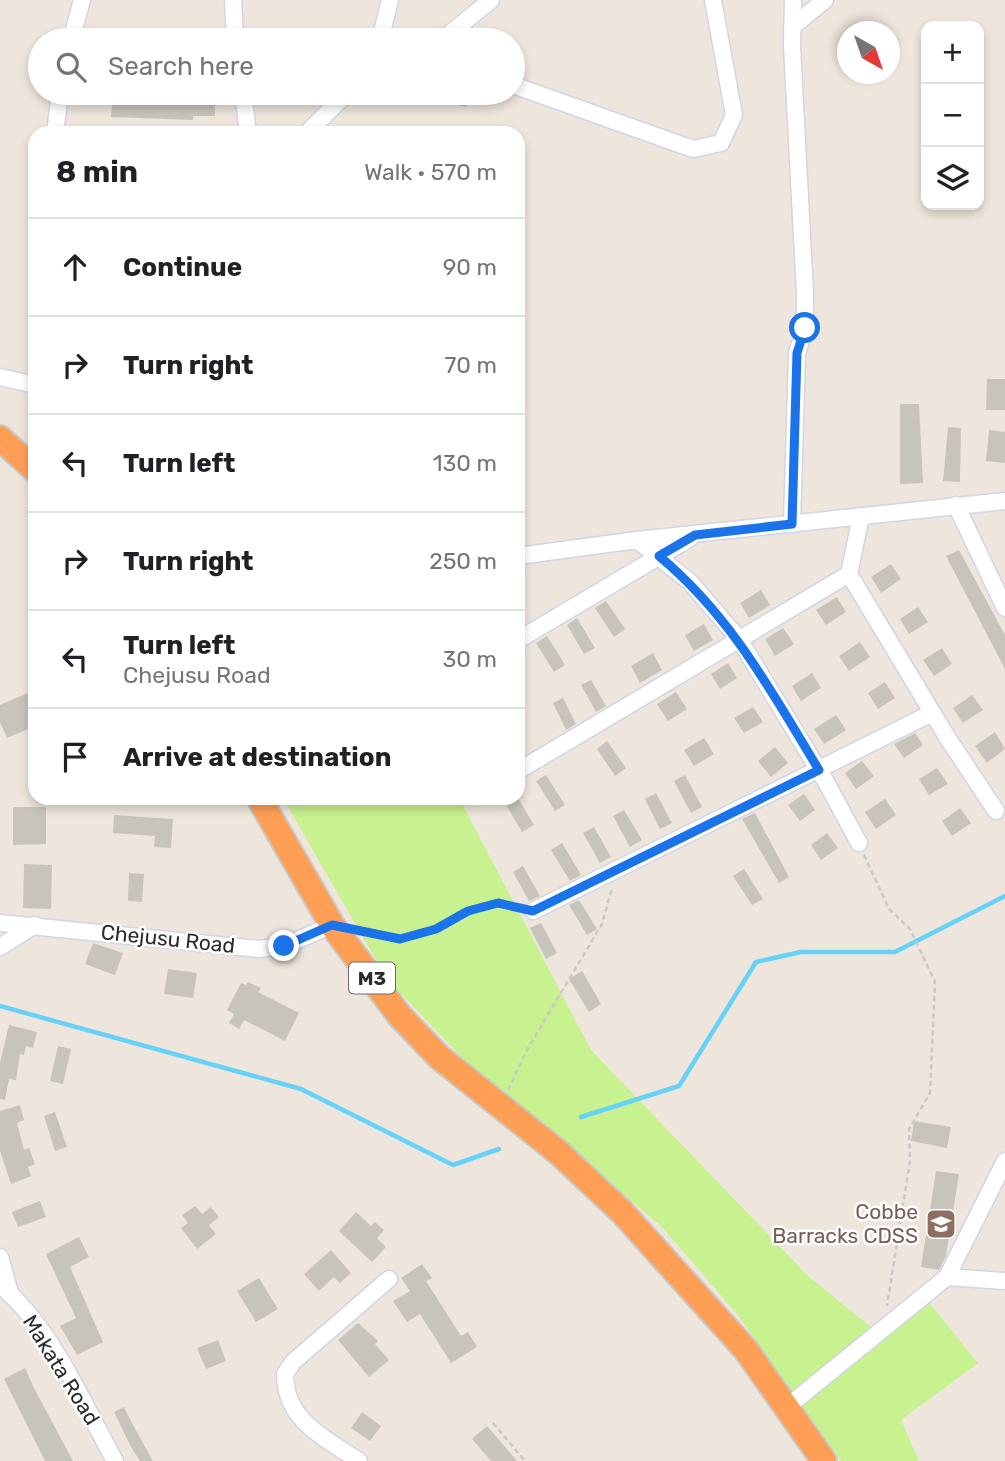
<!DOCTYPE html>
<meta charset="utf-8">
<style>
body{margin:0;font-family:Rubik,sans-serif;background:#f6f6f6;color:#202124}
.controls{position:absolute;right:21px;top:21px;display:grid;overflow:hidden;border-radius:14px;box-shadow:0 4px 10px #0003}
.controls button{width:63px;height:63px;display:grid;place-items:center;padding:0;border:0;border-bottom:2px solid #e0e0e0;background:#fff;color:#202124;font:35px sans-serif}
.compass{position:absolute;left:837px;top:21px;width:63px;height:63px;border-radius:50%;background:#fff;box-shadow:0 4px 10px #0003;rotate:140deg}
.stop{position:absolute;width:21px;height:21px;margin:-16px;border:5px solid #1a73e8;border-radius:50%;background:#fff}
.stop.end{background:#1a73e8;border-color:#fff;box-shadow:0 2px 7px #0008}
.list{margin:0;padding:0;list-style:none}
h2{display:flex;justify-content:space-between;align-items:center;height:91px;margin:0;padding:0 28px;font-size:30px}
h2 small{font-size:23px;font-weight:400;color:#757577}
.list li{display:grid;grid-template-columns:46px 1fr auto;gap:21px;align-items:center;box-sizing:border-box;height:98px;padding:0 28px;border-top:2px solid #e0e0e0}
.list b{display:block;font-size:26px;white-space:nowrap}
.list p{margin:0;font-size:23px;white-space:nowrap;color:#757577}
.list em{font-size:23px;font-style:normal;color:#757577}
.icon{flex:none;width:38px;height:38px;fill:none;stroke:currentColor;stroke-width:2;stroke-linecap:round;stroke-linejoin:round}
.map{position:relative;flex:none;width:1005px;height:1461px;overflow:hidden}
.search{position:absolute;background:#fff;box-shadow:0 4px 10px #0003;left:28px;top:28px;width:497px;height:77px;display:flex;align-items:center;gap:18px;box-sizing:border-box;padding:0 24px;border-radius:38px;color:#757577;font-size:26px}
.panel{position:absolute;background:#fff;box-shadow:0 4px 10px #0003;left:28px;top:126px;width:497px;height:679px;border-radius:21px}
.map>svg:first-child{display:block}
</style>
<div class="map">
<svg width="1005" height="1461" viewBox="0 0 1005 1461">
<rect width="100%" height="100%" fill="#eee6dc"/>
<!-- pitch -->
<polygon fill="#c8f18f" points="283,798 459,798 591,1050 808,1276 877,1332 923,1295 978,1363 901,1420 919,1461 841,1461 738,1315 661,1226 470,1066 387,979"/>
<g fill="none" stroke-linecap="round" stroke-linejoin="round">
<!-- stream -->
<g stroke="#67d2f8" stroke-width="4.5">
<polyline points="0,1006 301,1089 453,1165 499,1149"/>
<polyline points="581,1117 679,1086 756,962 801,952 895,952 1005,896"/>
</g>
</g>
<!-- building -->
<g fill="#c9c4bb">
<polygon points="422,93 469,93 466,107 422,97"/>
<polygon points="152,98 215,101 215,116 193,116 193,120 111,117 112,101 152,103"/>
<polygon points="987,379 1005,379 1005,410 986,410"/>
<polygon points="900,404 919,404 923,483 900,484"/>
<polygon points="948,427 961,428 960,482 943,481"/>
<polygon points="989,430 1005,432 1005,463 986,461"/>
<polygon points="959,550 1005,635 1005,669 946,556"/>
<polygon points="891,564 901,579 881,593 871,577"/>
<polygon points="761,590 770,605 749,618 740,603"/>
<polygon points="837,597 846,612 826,625 816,610"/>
<polygon points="606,601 625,629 614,637 595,608"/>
<polygon points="918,607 928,622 909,634 900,619"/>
<polygon points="577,618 595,648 584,654 567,625"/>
<polygon points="704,624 713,640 694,651 685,635"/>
<polygon points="783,628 794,644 775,656 765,639"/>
<polygon points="547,636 565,665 554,672 536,643"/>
<polygon points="860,642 870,657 849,671 839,656"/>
<polygon points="942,648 952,664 934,676 923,660"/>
<polygon points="653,653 662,670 640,683 631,666"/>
<polygon points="728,663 737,678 720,689 711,674"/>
<polygon points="812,673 821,688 801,701 792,686"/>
<polygon points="591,680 606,706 596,712 581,685"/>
<polygon points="885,682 895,698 878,709 868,693"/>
<polygon points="35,690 35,726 7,738 0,722 0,705"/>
<polygon points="676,692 687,709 668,721 657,704"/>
<polygon points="972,695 983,710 963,723 953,708"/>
<polygon points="563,698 576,724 566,730 553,703"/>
<polygon points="753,707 763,722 744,733 734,718"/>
<polygon points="836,715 846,730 824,744 814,729"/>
<polygon points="995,732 1005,749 987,763 975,746"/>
<polygon points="915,733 923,745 904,758 894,744"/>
<polygon points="704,738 714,754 694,766 684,750"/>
<polygon points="607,741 626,768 615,776 597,749"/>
<polygon points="775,747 788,763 771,777 758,761"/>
<polygon points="862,761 874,776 856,789 845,773"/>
<polygon points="937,768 948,784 929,795 919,779"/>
<polygon points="546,775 565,805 555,811 536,781"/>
<polygon points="685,775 702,807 691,813 674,781"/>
<polygon points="656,793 672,823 660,829 645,799"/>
<polygon points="804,794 815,810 800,821 788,805"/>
<polygon points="502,798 518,798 534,825 522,832"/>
<polygon points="885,799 896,815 876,829 865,812"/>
<polygon points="13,807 46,807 46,844 13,845"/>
<polygon points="960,808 971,823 952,836 942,821"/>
<polygon points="624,810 642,840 630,847 613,816"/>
<polygon points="755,813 789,877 779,883 742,819"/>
<polygon points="114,815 173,819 171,848 154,847 155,836 113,833"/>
<polygon points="594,827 611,857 600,863 583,833"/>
<polygon points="827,833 838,848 821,860 811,845"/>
<polygon points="562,843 581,875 570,881 551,850"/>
<polygon points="24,864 52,865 51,909 23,908"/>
<polygon points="523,866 540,896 529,901 513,872"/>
<polygon points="744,869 763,899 752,905 733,876"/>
<polygon points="129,873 144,874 142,902 128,901"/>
<polygon points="579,900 597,929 587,935 569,905"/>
<polygon points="541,923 557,953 546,959 530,928"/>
<polygon points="93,943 123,953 115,975 85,964"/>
<polygon points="168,969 197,973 193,998 164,994"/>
<polygon points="582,971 601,1004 589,1012 569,979"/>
<polygon points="248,982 261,988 258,992 299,1013 285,1041 244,1020 239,1029 229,1023 234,1014 227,1010 241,983 246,985"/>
<polygon points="9,1025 37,1032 33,1048 26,1046 24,1055 20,1054 16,1080 9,1079 5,1100 0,1099 0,1063"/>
<polygon points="58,1046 71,1049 63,1084 50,1081"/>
<polygon points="20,1105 24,1120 17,1123 24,1150 29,1148 35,1164 28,1167 31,1176 11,1184 0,1151 0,1111"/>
<polygon points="55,1112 67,1147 55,1151 44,1116"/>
<polygon points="914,1121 951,1127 947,1148 911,1141"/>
<polygon points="936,1171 959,1174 946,1256 939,1270 921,1267"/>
<polygon points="40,1201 46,1217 18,1227 12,1212"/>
<polygon points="195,1206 202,1214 211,1207 219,1217 209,1225 216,1234 197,1249 181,1228 188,1223 182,1215"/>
<polygon points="356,1212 371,1226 375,1222 384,1230 377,1238 386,1247 372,1262 339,1231"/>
<polygon points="79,1237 89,1257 70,1267 103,1342 77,1355 60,1326 76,1318 46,1254"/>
<polygon points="331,1250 351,1273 340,1283 334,1277 319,1291 304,1274"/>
<polygon points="422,1264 432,1278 426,1281 461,1336 468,1332 477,1347 451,1363 420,1314 407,1322 393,1301 410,1291 401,1278"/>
<polygon points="259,1278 278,1309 256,1322 237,1291"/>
<polygon points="358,1323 378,1341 375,1344 389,1360 369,1377 338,1340"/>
<polygon points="218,1340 226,1361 206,1369 197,1348"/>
<polygon points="25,1368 35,1390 73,1461 45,1461 4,1379"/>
<polygon points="124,1407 133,1425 153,1461 140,1461 131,1447 114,1412"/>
<polygon points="362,1412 381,1426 370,1441 351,1428"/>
<polygon points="487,1426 517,1461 491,1461 472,1439"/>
</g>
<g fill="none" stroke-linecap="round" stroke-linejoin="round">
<!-- minor casing -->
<g stroke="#d1d5e5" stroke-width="19">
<g id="minor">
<polyline points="233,0 235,40"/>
<polyline points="792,27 825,0"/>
<polyline points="71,40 82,0"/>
<polyline points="380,40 390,0"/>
<polyline points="442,40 491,0"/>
<polyline points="513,85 693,149 721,143 734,115 713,0"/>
<polyline points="243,93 248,133"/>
<polyline points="55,133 60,93"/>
<polyline points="307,133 347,93"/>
<polyline points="0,377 35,385"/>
<polyline points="956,505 1005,608"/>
<polyline points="861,516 849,574 947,737 996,811"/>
<polyline points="792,524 797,353 805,328 805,293 792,46 793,0"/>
<polyline points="637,540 690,582 739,639 826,782 859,843"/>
<polyline points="518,556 637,540 1005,501"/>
<polyline points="518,640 690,538"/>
<polyline points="518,771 849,574"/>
<polyline points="533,911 932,713"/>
<polyline points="0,923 258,949 284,946 332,925"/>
<polyline points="0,947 35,925"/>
<polyline points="0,1257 10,1293"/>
<polyline points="947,1277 1005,1281"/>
<path d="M0,1285C53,1329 82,1402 115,1461"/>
<polyline points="787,1407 947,1277 1005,1161"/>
<path d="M359,1461C325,1438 285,1421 285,1374L293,1362L389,1279"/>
</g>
</g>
<!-- highway casing -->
<g stroke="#c8c8c8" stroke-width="28">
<g id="highway">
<polyline points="0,438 35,470"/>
<polyline points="259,798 332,925 399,1015 439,1057 558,1152 622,1212 746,1350 824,1461"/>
</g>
</g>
<!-- path -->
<g stroke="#c8c8c8" stroke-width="2.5" stroke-dasharray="5 3.5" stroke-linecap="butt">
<polyline points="864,855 889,909 910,929 935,982 930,1093 909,1129 910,1161 887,1306"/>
<path d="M360,931C373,933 390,940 402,938C448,933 471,895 520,908"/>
<polyline points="508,1090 527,1050 602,924 612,888"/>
<polyline points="493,1423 525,1461"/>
</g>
<!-- minor -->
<use href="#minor" stroke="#fff" stroke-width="16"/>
<!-- highway -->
<use href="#highway" stroke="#ff9f56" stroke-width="24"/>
</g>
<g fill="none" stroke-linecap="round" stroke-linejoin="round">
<!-- route -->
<path stroke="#1a73e8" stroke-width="9" d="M284,946L332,925L400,939L436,929L468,911L498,903L533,911L819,770C771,691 732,617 659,556L695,535L792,524L797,353L805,328"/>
</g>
<!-- icons -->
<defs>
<g id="school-square" transform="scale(1.575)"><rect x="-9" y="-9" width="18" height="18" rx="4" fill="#8d6e63" stroke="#fff"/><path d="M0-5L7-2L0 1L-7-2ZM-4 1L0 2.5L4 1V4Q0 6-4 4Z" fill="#fff"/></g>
</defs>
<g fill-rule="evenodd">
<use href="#school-square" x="941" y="1224"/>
</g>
<g text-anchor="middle" stroke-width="5" stroke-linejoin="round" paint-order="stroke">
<!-- shield labels -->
<rect fill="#fff" stroke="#6b6b6b" stroke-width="2" x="349" y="962.5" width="46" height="31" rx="5"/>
<g font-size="19" font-weight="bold" fill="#2b2b2b">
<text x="372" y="985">M3</text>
</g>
<!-- street labels -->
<g font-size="21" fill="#2b2b2b" stroke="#fff">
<text transform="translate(168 939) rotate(6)" y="7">Chejusu Road</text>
<text transform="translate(61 1370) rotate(58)" y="7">Makata Road</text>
</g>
<!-- education labels -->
<g font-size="21" fill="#785e54" stroke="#fff" text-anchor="end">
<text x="918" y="1219">Cobbe<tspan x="918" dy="24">Barracks CDSS</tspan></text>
</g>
</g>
</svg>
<div class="controls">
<button>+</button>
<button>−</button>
<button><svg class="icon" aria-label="layers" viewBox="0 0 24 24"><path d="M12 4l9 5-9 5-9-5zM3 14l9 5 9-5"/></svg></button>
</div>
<svg class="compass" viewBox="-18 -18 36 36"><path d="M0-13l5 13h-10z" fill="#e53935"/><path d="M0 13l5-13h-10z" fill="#757577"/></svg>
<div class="stop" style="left:805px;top:328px"></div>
<div class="stop end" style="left:284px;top:946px"></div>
<div class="search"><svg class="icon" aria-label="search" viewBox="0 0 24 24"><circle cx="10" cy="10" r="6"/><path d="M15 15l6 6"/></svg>Search here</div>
<section class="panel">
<h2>8 min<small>Walk · 570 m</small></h2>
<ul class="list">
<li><svg class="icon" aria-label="ahead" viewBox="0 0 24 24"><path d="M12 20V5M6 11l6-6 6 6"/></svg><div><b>Continue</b></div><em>90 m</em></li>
<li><svg class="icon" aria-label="right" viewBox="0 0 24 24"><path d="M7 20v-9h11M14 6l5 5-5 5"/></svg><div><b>Turn right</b></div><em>70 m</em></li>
<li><svg class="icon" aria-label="left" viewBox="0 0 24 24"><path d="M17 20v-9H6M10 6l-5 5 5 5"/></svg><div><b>Turn left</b></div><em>130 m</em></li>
<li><svg class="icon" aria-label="right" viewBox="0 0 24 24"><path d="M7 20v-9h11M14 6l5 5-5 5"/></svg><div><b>Turn right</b></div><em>250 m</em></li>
<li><svg class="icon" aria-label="left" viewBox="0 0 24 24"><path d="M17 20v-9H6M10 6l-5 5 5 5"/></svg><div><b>Turn left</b><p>Chejusu Road</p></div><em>30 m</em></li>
<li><svg class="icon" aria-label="arrive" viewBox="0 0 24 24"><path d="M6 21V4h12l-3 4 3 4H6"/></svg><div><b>Arrive at destination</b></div></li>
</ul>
</section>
</div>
